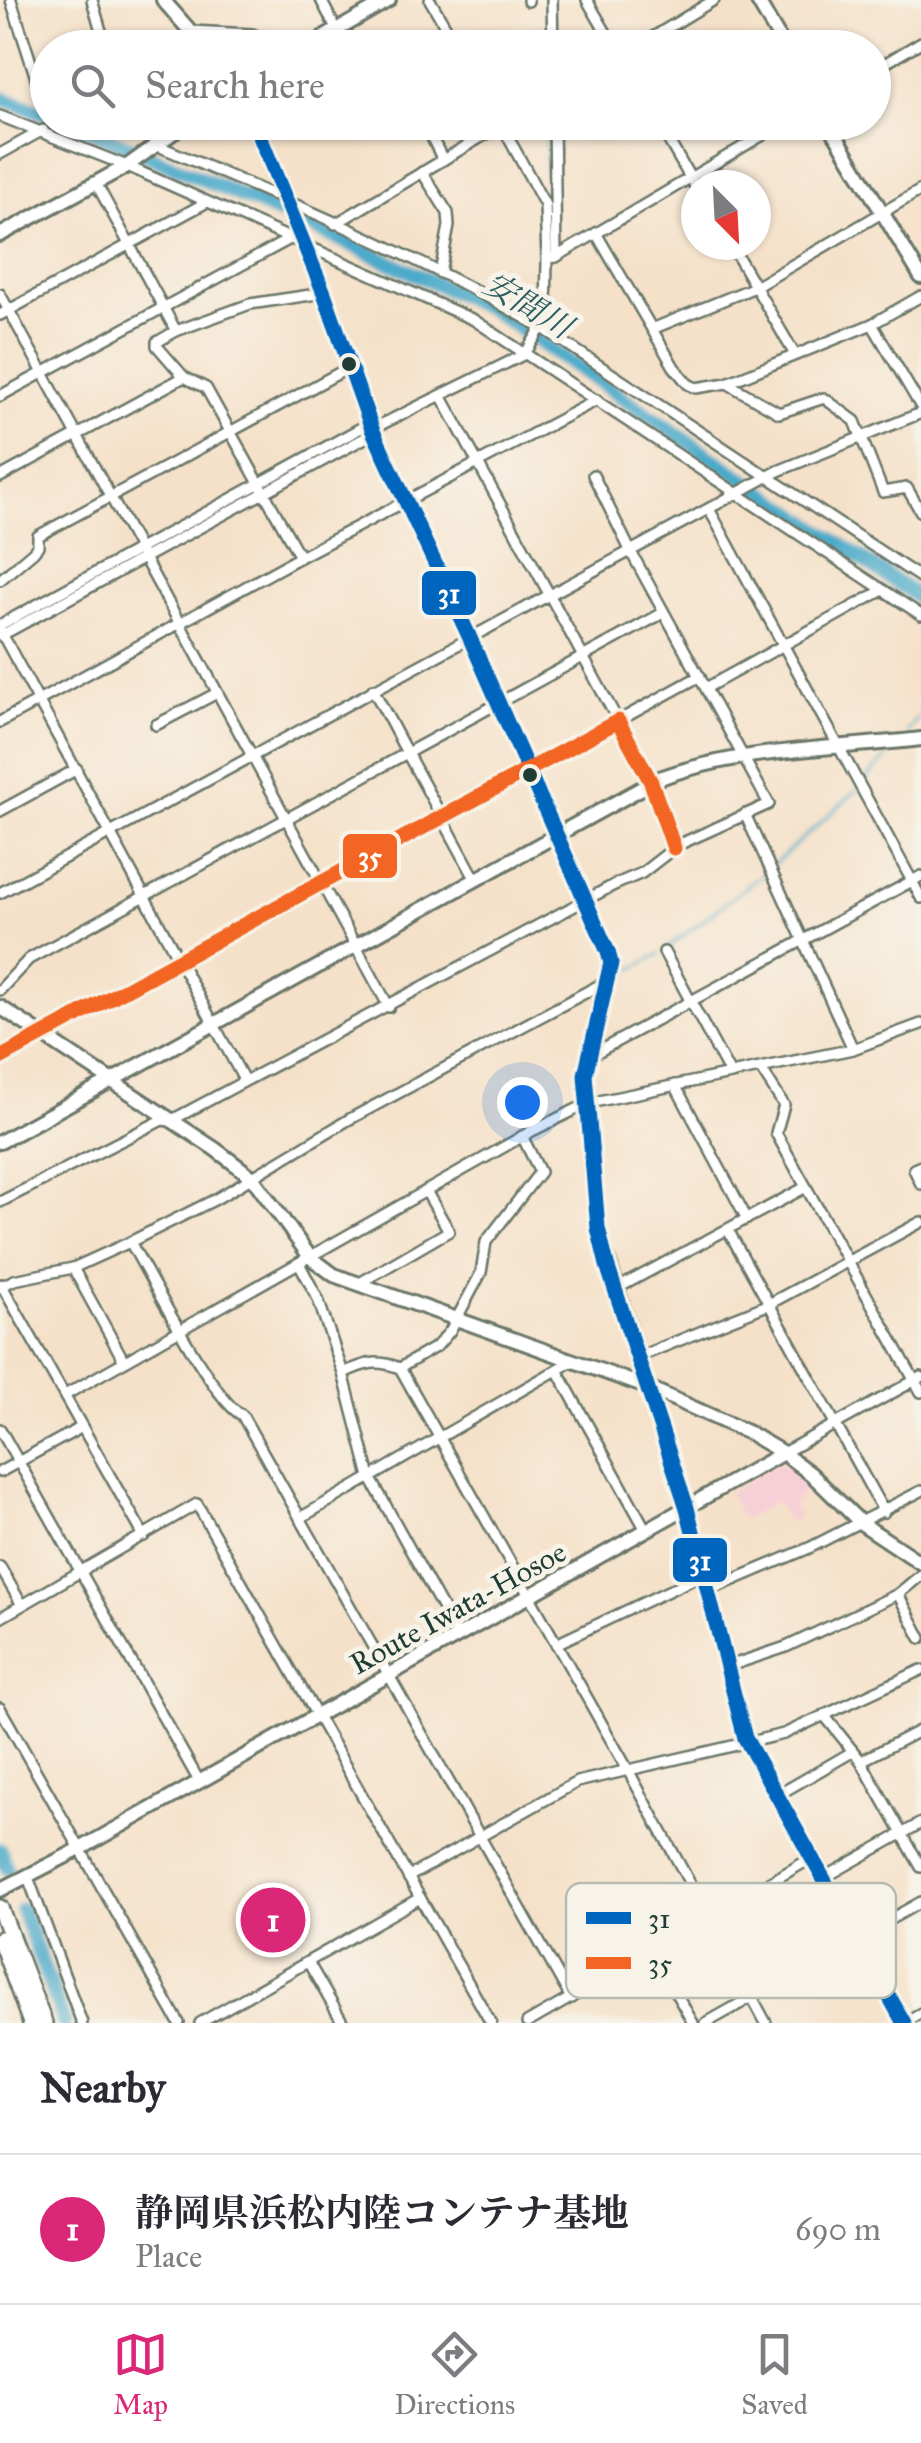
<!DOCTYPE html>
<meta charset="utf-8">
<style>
body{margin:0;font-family:"IM FELL Great Primer","Noto Serif JP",serif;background:#f2f2f3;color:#2b2b33}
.compass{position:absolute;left:681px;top:170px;width:90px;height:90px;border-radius:50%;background:#fff;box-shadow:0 2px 8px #0004;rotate:156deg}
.you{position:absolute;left:522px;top:1102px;width:35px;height:35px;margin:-25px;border:8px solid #fff;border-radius:50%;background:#1a73e8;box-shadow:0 0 0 15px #1a73e833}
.badge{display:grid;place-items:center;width:65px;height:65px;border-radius:50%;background:#db2777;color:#fff;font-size:32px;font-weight:700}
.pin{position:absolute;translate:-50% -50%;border:5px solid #fff;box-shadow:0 2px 10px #0006}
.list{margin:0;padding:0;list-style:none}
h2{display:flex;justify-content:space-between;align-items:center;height:130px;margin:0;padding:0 40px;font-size:42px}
h2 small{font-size:32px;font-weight:400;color:#7c7c81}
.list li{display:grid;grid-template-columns:65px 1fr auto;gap:30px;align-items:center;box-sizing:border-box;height:150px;padding:0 40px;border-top:2px solid #e1e1e2}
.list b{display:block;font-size:38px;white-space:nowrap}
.list p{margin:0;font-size:32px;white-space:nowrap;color:#7c7c81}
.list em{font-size:32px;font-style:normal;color:#7c7c81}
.icon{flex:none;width:55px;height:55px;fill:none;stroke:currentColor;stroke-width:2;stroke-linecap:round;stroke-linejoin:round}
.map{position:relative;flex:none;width:921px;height:2023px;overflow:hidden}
.search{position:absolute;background:#fff;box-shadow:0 2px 8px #0004;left:30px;right:30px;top:30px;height:110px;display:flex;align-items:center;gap:25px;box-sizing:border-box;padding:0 35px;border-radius:55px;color:#7c7c81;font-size:38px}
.sheet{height:280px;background:#fff}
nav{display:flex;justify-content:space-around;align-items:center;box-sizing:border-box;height:140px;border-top:2px solid #e1e1e2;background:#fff;font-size:28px;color:#7c7c81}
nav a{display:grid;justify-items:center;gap:5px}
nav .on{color:#db2777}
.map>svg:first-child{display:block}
</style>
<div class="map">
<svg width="921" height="2023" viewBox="0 0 921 2023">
<rect width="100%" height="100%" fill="#f7f3e8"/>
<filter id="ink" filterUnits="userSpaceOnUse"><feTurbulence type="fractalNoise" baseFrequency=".01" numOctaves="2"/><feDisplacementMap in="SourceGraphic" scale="20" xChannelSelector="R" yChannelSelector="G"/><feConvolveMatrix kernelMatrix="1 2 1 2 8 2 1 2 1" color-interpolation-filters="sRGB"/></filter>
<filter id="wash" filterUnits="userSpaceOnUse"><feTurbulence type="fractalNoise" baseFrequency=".0048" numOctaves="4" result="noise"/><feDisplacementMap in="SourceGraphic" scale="40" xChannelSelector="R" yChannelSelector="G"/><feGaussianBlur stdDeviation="2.25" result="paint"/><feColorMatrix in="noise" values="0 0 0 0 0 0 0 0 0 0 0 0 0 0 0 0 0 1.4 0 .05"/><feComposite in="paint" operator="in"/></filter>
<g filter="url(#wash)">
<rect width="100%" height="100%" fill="#f5e1c9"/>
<!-- built -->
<polygon fill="#f6cfd7" points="778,1463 789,1464 812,1482 792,1505 799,1517 790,1522 775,1501 743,1520 728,1493"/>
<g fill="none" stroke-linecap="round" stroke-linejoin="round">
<!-- stream -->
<g stroke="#4baaca" stroke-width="2.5">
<polyline points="546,122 547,199"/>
<polyline points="551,292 552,329"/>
<polyline points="553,337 554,350"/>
<polyline points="907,733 921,714"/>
<polyline points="862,784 894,749"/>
<polyline points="774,864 857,790"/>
<polyline points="666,949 764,873"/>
<polyline points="615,979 660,954"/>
</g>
<!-- river -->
<g stroke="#4baaca" stroke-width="15">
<polyline points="0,98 48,114"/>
<polyline points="71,122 335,237 491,309 921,599"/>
<polyline points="0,1850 7,1868"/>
<polyline points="22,1910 64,2023"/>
</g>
</g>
</g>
<g filter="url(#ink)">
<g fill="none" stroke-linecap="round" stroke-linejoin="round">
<!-- street casing -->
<g stroke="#6a7668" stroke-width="14">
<g id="street">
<polyline points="11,0 37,81 48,85"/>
<polyline points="92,0 106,48"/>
<polyline points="321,0 346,48"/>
<polyline points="430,0 458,48"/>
<polyline points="528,0 528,1"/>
<polyline points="552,0 553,48"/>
<polyline points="587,0 615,48"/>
<polyline points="190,31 252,34 285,48"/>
<polyline points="635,48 714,0"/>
<polyline points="874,70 921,42"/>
<polyline points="0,116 127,166 474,320 921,615"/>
<polyline points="135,122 165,139"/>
<polyline points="500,122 545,205 547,258"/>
<polyline points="658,122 696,188"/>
<path d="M156,145C287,200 419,256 541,327L921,578"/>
<polyline points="0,154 43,130"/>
<polyline points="443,160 505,123"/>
<polyline points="422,172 448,213 449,226 440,273"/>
<polyline points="96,183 176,331 157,342 157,346 184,377 206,388 300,557 597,400"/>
<polyline points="335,224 443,160 427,128 421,122"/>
<polyline points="596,233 674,367 688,384 696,388 727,383 872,324 921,296"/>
<polyline points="731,245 794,353"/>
<polyline points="556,257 785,122"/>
<polyline points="0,294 389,1007"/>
<polyline points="0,315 207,202"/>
<polyline points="872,324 921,407"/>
<polyline points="652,329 755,287 921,190"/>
<polyline points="176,331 250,304 324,293"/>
<polyline points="727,383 779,413 824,398 855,421 883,492 907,488 921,512"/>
<polyline points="0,396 288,240"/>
<polyline points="442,397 618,721 700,676"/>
<polyline points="372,429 525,354 546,320 547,258 556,257 554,122"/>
<polyline points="0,477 184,377"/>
<polyline points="709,509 912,881 921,876"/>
<polyline points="0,580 33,552 38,546 38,536 350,367"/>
<polyline points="0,625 370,423"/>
<polyline points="0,630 244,1080"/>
<polyline points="0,636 374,433"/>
<polyline points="706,688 883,590"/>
<polyline points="0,722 300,557"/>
<polyline points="156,725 217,693"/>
<polyline points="0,811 77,769"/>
<polyline points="745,814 853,1049"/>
<polyline points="476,880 407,753 663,613"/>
<polyline points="0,893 778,471 921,413"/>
<polyline points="664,952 730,1074"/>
<polyline points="0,990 29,959 407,753 373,689"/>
<polyline points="590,1056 912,881 921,898"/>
<polyline points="0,1058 618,721 651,782 674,848"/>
<polyline points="761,1069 784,1105 776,1133 806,1187"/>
<polyline points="675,1085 747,1219"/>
<polyline points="522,1136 540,1172 486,1242 481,1273 450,1331 437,1346 400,1368 628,1770 752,1997 921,1902"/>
<polyline points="921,1166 914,1169 921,1184"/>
<polyline points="0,1202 162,1120 170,1121 614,885 642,873 678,845 769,804 631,552 593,475"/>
<polyline points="728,1230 884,1512"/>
<polyline points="130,1242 216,1199 348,1120 607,981"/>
<polyline points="299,1263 318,1299 343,1373 370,1477 458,1636"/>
<polyline points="73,1268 124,1361"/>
<polyline points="1,1284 144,1536"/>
<polyline points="358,1284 449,1231 426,1191"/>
<path d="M0,1287L14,1280L73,1268L130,1242C149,1274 215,1404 242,1415L571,1998"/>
<polyline points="616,1289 806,1187 921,1392"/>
<polyline points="638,1357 767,1305 921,1222"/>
<polyline points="557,1370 646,1530"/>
<path d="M343,1373C366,1363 376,1359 400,1368"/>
<polyline points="65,1395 532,1131 589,1103 853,1049 921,1024"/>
<polyline points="0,1429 199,1781"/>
<polyline points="783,1453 921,1377"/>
<polyline points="0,1472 82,1427"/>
<polyline points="687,1508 747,1744 904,2023"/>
<polyline points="300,1518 574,1360"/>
<polyline points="0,1567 22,1605"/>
<polyline points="710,1590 809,1548 921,1491"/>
<polyline points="898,1594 921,1638"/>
<polyline points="0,1618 197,1504 491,2023"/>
<polyline points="556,1644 706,1573"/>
<polyline points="729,1666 786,1647 898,1594 921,1575"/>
<polyline points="0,1708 179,2023"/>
<polyline points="824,1715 861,1761 921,1867"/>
<polyline points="861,1761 921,1730"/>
<polyline points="776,1796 852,1752"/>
<polyline points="28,1877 82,2023"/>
<polyline points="408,1877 577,1782 784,1734 921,1670"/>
<polyline points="822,1879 921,1823"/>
<polyline points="652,1951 810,1859"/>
<polyline points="308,1962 343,2023"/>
<polyline points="200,2023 420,1898"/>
<polyline points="527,2023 652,1951 693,2023"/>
<polyline points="706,2023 752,1997 766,2023"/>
<polyline points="903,2023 921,2013"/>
</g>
</g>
<!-- secondary casing -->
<g stroke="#6a7668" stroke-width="18">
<g id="secondary">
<polyline points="163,0 205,48"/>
<polyline points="757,0 785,48"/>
<polyline points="306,48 389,0"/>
<polyline points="254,122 324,293 372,429 469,636 608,952 611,963 585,1075 598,1228 687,1508"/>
<polyline points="828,122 921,277"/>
<polyline points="0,235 127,166 188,122"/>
<polyline points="0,1007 215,1149 252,1177 310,1257 334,1275 649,1388 749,1433 783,1453 811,1474 861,1523 921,1563"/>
<path d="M0,1142L660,778C742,748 835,749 921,739"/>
<polyline points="0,1890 80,1849 783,1453"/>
</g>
</g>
<!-- primary casing -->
<g stroke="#6a7668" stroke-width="20">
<g id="primary">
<polyline points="0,1908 44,2023"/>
<polyline points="0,1939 31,2023"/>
</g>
</g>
<!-- street -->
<use href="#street" stroke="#fff" stroke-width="9"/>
<!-- secondary -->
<use href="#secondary" stroke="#fff" stroke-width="12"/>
<!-- primary -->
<use href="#primary" stroke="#fff" stroke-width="15"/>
<!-- bus-1 casing -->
<g stroke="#f7f3e8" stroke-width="22">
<polyline id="bus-1" points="254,122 324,293 372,429 469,636 608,952 611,963 585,1075 598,1228 607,1265 687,1508 745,1738 904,2023"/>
</g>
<!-- bus-2 casing -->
<g stroke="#f7f3e8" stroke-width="22">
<polyline id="bus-2" points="0,1058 618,721 651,782 674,848"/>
</g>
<!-- bus-1 -->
<use href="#bus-1" stroke="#0065bd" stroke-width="15"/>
<!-- bus-2 -->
<use href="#bus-2" stroke="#f26522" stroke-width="15"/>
</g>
</g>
<!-- markers -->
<g fill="#1f3d34" stroke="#f7f3e8" stroke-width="4">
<circle cx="349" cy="364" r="9"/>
<circle cx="530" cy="775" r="9"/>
</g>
<g text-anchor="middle" stroke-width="10" stroke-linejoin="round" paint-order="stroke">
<!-- street labels -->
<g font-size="30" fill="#1f3d34" stroke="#f7f3e8">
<text transform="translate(458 1608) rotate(-29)" y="10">Route Iwata-Hosoe</text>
</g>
<!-- water labels -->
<g font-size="32" font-style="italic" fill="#2c5e61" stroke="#f7f3e8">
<text transform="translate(528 305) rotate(31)" y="11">安間川</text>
</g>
</g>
<!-- legend -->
<rect x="566" y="1883" width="330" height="115" rx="15" fill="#f7f3e8" stroke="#b6bcb2" stroke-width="2.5"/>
<rect x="586" y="1912" width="45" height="12" fill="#0065bd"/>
<rect x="586" y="1957" width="45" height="12" fill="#f26522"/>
<g font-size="28" fill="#1f3d34">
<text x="648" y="1928">31</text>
<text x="648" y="1973">35</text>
</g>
<g stroke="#f7f3e8" stroke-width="4">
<rect x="420" y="569" width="58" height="48" rx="10" fill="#0065bd"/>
<rect x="341" y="832" width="58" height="48" rx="10" fill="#f26522"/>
<rect x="671" y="1536" width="58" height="48" rx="10" fill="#0065bd"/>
</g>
<g font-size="28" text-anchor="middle" font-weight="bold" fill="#fff">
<text x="449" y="603">31</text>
<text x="370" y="866">35</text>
<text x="700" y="1570">31</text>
</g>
</svg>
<svg class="compass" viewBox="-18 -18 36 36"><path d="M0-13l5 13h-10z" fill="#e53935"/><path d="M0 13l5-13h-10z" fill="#7c7c81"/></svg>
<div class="you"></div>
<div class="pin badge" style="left:273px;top:1920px">1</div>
<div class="search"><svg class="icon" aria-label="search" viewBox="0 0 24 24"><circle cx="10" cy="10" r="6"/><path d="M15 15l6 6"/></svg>Search here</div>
</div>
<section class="sheet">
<h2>Nearby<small></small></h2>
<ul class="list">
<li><span class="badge">1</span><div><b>静岡県浜松内陸コンテナ基地</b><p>Place</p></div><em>690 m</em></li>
</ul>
</section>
<nav>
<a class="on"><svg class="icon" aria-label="map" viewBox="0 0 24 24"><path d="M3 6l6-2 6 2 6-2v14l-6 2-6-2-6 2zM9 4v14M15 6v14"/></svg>Map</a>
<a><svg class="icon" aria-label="directions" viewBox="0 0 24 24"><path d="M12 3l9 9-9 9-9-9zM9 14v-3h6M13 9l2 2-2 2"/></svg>Directions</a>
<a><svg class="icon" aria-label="saved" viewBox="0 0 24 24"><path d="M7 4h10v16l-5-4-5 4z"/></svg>Saved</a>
</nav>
